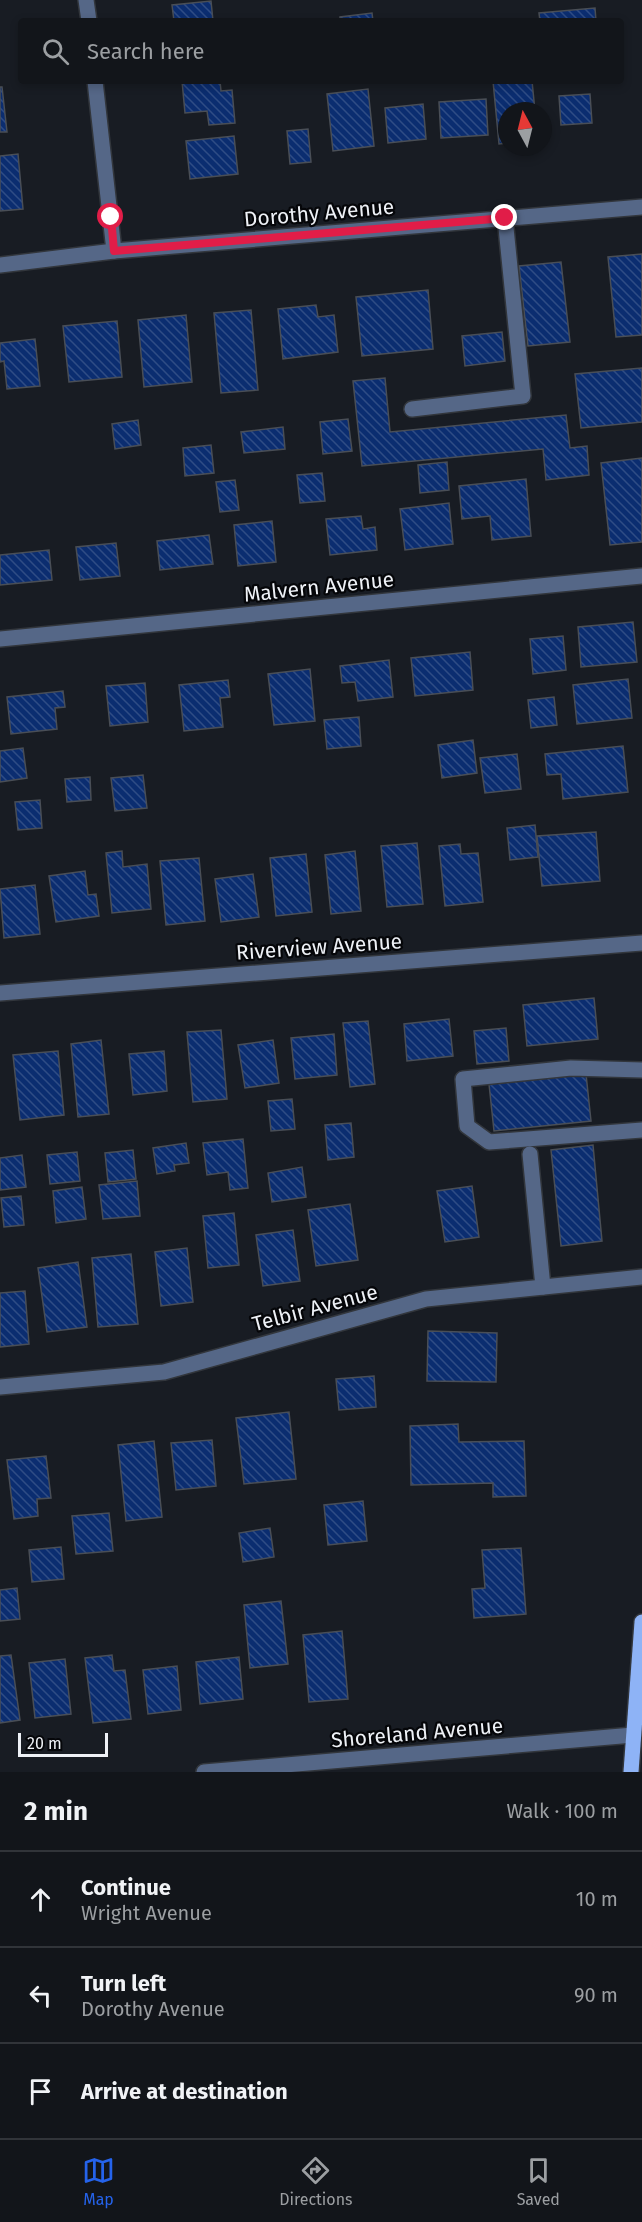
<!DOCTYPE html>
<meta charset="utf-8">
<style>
body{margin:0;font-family:"Fira Sans",sans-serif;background:#1b1e23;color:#f1f3f6}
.compass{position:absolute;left:498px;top:102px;width:54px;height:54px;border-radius:50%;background:#12151a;box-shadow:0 3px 9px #0003;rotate:353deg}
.scale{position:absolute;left:18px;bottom:15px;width:90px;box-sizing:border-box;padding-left:6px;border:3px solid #eef1f6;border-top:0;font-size:16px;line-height:21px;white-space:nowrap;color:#eef1f6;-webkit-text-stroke:4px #050609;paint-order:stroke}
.stop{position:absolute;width:18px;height:18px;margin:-14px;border:4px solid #e11d48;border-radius:50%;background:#fff}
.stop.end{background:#e11d48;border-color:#fff;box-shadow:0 2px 6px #0008}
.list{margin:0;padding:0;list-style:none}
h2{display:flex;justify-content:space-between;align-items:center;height:78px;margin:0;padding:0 24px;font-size:26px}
h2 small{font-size:20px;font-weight:400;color:#9c9fa2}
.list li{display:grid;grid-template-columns:39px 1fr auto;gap:18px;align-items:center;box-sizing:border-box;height:96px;padding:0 24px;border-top:2px solid #313439}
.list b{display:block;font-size:22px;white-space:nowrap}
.list p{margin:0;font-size:20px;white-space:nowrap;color:#9c9fa2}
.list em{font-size:20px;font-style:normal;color:#9c9fa2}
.icon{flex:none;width:33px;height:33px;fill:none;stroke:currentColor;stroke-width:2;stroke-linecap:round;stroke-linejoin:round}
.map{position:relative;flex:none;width:642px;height:1772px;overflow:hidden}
.search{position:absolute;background:#12151a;box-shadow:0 3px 9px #0003;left:18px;right:18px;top:18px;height:66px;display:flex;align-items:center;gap:15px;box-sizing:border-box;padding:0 21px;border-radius:6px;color:#9c9fa2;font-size:22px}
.sheet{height:366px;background:#12151a}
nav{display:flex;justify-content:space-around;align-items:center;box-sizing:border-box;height:84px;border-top:2px solid #313439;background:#12151a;font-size:16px;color:#9c9fa2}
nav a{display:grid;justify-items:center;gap:3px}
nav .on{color:#2563eb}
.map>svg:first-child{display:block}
</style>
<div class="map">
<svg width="642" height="1772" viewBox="0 0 642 1772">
<defs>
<pattern id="building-back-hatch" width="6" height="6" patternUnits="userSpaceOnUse" patternTransform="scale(1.5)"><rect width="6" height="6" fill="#0b2d70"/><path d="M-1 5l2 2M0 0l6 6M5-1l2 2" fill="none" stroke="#2f4c85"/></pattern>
</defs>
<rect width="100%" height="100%" fill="#181c23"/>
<!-- building -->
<g fill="url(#building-back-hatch)" stroke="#494e56" stroke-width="1.5">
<polygon points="211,1 213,21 174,21 172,5"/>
<polygon points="595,8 596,21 540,21 539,13"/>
<polygon points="372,13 373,21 340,21 340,17"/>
<polygon points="182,81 220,81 221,91 232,90 235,123 209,125 207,111 185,113"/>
<polygon points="493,81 532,81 535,111 507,111 507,143 499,144"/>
<polygon points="0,87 2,87 7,132 0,132"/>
<polygon points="368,89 374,146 333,151 327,94"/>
<polygon points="590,94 592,123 561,125 559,96"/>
<polygon points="486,99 488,135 441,138 439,102"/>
<polygon points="423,104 426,139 388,143 385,108"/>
<polygon points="308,129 311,162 290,164 287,131"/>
<polygon points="234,136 238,174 190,179 186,141"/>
<polygon points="18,154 23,209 0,211 0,156"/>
<polygon points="642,254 642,335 616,337 608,257"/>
<polygon points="561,262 570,342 528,346 519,266"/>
<polygon points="428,290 433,349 362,356 356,297"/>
<polygon points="316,305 318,317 334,315 338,352 283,359 278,309"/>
<polygon points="251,310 258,390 221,393 214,313"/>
<polygon points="186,315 192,382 144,387 138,320"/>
<polygon points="117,321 122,377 69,382 63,326"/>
<polygon points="502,332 505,361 465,366 462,336"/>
<polygon points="35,339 40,386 7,389 4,361 0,362 0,343"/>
<polygon points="642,368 642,422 581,428 575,374"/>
<polygon points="385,378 390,432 566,415 570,448 587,446 589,475 546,480 543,449 362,466 353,381"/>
<polygon points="348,419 352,451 323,454 320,422"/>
<polygon points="138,420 141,445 115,449 112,424"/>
<polygon points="283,427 285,449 244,453 241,432"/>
<polygon points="211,445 214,473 185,476 183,448"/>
<polygon points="642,458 642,542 610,545 601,463"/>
<polygon points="447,462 449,490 420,493 418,465"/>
<polygon points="322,473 325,501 300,503 297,475"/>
<polygon points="526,479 531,536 492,540 490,516 462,519 459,486"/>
<polygon points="235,480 239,510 220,512 216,482"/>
<polygon points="449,503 453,544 405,550 400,509"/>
<polygon points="361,516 363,529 375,527 377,550 330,555 326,519"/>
<polygon points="272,521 276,562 238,566 234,525"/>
<polygon points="209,535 213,564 160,570 157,541"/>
<polygon points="116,543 120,576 80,580 76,547"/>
<polygon points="49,550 52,580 0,585 0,555"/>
<polygon points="633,622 637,662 581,667 578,627"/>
<polygon points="563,636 566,670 533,674 530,639"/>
<polygon points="470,652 473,690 415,696 411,658"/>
<polygon points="389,660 393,697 358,701 355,682 342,683 340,666"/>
<polygon points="310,669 315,721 274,725 268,674"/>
<polygon points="628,679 632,718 577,724 573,685"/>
<polygon points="228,680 230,697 220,698 223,727 184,731 179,685"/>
<polygon points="145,683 148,722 110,726 106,686"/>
<polygon points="63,691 65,707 55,708 57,729 11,734 7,697"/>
<polygon points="554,697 557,725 531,728 528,700"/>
<polygon points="359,717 361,746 327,749 324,720"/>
<polygon points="473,740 477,773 442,778 438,745"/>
<polygon points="623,746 628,792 563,799 561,774 547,775 545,754"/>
<polygon points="23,748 27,778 0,782 0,751"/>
<polygon points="517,754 521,789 485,793 480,758"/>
<polygon points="143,775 147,808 115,811 111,778"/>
<polygon points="90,777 91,800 67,802 65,779"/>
<polygon points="40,800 42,828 18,830 15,802"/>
<polygon points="535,825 538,857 510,860 507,828"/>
<polygon points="596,832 600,881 542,886 537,836"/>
<polygon points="417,843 423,904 387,907 381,846"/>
<polygon points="460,844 461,854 478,853 483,902 445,906 439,846"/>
<polygon points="122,851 123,867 147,864 151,909 112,913 106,853"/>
<polygon points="355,851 361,911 331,914 325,855"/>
<polygon points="306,854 312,912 276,916 270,858"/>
<polygon points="199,858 205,921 166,925 160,861"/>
<polygon points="85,871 88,895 96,894 99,916 56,922 49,876"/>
<polygon points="253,874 259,917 221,922 215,879"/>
<polygon points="35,885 40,934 4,938 0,889"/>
<polygon points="594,998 598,1039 527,1046 523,1005"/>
<polygon points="449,1019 453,1056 407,1061 404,1024"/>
<polygon points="368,1021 375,1084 350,1087 343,1023"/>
<polygon points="506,1028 509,1061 477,1064 474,1031"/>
<polygon points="221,1030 227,1099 193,1102 187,1032"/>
<polygon points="334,1034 337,1075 295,1079 291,1038"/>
<polygon points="101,1040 109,1114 78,1117 71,1044"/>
<polygon points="273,1040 279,1083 245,1088 238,1045"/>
<polygon points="58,1051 64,1115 20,1120 13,1055"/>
<polygon points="164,1051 167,1091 133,1095 129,1054"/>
<polygon points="586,1074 591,1121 494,1131 489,1084"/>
<polygon points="292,1099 295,1129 271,1131 268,1101"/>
<polygon points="351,1123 354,1157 328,1160 325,1125"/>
<polygon points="243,1139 248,1188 230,1190 228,1172 207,1175 203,1143"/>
<polygon points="186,1143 189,1163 174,1165 175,1171 157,1174 153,1148"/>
<polygon points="593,1145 602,1241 561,1246 551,1150"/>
<polygon points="133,1150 136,1179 108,1182 105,1153"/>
<polygon points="77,1152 80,1181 50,1184 47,1155"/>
<polygon points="22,1155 26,1187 0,1190 0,1158"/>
<polygon points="302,1167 306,1197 272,1202 268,1173"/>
<polygon points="137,1181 140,1216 103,1219 99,1185"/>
<polygon points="472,1186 479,1237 445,1242 437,1191"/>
<polygon points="82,1187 86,1219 56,1223 53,1191"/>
<polygon points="21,1196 24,1225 4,1227 1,1198"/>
<polygon points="350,1204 358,1260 316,1266 308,1210"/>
<polygon points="234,1213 239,1265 208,1268 203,1216"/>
<polygon points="293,1230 300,1281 263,1286 256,1235"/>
<polygon points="187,1248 193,1302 161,1306 155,1252"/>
<polygon points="131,1254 138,1324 98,1327 92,1258"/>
<polygon points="78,1262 87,1327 47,1332 38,1268"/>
<polygon points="25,1291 29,1344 0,1347 0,1293"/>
<polygon points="428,1331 497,1333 496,1382 427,1381"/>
<polygon points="374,1376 376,1407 339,1410 336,1379"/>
<polygon points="289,1412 296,1479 244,1484 236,1418"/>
<polygon points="458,1424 459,1442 524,1441 526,1496 493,1497 493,1483 411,1485 410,1426"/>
<polygon points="212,1440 216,1486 176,1490 171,1443"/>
<polygon points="154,1441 162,1517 126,1521 118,1445"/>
<polygon points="46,1456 51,1498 37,1499 38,1516 14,1519 7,1460"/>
<polygon points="363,1501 367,1541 328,1545 324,1505"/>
<polygon points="109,1513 113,1551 76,1554 72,1516"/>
<polygon points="270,1528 274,1557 243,1562 239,1533"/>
<polygon points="61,1547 64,1579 32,1582 29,1550"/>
<polygon points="521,1548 526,1614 474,1618 472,1589 485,1588 482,1550"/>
<polygon points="17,1588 20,1619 0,1621 0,1590"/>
<polygon points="281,1601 288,1664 250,1668 244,1605"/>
<polygon points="342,1631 348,1699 309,1702 303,1635"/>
<polygon points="11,1655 20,1720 0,1723 0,1656"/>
<polygon points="112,1655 114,1671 125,1670 131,1719 93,1723 85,1658"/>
<polygon points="239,1657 243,1699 200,1704 196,1662"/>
<polygon points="65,1659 71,1714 35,1718 29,1663"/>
<polygon points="177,1666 181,1710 148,1714 143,1670"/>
</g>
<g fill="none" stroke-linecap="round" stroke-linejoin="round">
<!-- minor casing -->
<g stroke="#32363c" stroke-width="18">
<g id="minor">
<polyline points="86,0 89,21"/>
<polyline points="95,81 114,251"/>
<polyline points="0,265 114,251 642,207"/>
<polyline points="412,409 523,396 505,218"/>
<polyline points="0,639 642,576"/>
<polyline points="0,993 642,943"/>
<polyline points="642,1070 571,1068 463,1079 467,1126 489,1142 642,1130"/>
<polyline points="530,1154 543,1287"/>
<polyline points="0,1387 164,1372 426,1299 642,1277"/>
<polyline points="204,1772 633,1735"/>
</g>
</g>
<!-- major casing -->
<g stroke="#32363c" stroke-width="18">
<polyline id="major" points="631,1772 642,1622"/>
</g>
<!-- minor -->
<use href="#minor" stroke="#556787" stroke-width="15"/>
<!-- major -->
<use href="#major" stroke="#8eb3f6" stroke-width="15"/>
</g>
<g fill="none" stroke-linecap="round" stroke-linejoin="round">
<!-- route -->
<polyline stroke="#e11d48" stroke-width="8" points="111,217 114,251 505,218"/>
</g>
<g text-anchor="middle" stroke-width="4.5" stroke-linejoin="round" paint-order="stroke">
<!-- street labels -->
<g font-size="21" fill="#eef1f6" stroke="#050609">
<text transform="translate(319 213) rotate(-5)" y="7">Dorothy Avenue</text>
<text transform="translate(319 587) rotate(-6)" y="7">Malvern Avenue</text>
<text transform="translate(319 947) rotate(-4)" y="7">Riverview Avenue</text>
<text transform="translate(315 1308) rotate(-15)" y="7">Telbir Avenue</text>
<text transform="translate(417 1733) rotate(-5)" y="7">Shoreland Avenue</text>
</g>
</g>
</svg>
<svg class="compass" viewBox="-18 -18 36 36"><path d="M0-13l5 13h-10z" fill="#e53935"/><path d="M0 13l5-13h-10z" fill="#9c9fa2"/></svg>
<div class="scale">20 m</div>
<div class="stop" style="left:111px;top:217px"></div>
<div class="stop end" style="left:505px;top:218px"></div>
<div class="search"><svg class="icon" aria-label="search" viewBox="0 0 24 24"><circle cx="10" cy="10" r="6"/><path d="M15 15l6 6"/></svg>Search here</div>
</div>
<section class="sheet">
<h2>2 min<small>Walk · 100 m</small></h2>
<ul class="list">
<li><svg class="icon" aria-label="ahead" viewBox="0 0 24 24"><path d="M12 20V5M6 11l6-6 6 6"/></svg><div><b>Continue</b><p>Wright Avenue</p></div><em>10 m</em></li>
<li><svg class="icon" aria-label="left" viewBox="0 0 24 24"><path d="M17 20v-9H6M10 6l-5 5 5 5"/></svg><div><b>Turn left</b><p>Dorothy Avenue</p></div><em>90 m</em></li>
<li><svg class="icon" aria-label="arrive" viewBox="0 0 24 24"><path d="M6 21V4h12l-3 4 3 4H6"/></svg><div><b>Arrive at destination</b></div></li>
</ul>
</section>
<nav>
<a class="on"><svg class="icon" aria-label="map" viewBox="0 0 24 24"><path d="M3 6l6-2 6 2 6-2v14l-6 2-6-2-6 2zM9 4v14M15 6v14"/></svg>Map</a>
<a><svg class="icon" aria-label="directions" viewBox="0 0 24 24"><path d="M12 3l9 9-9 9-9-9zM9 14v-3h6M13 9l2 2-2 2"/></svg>Directions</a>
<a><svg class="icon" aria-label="saved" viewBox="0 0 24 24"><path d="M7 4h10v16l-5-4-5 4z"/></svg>Saved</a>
</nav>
